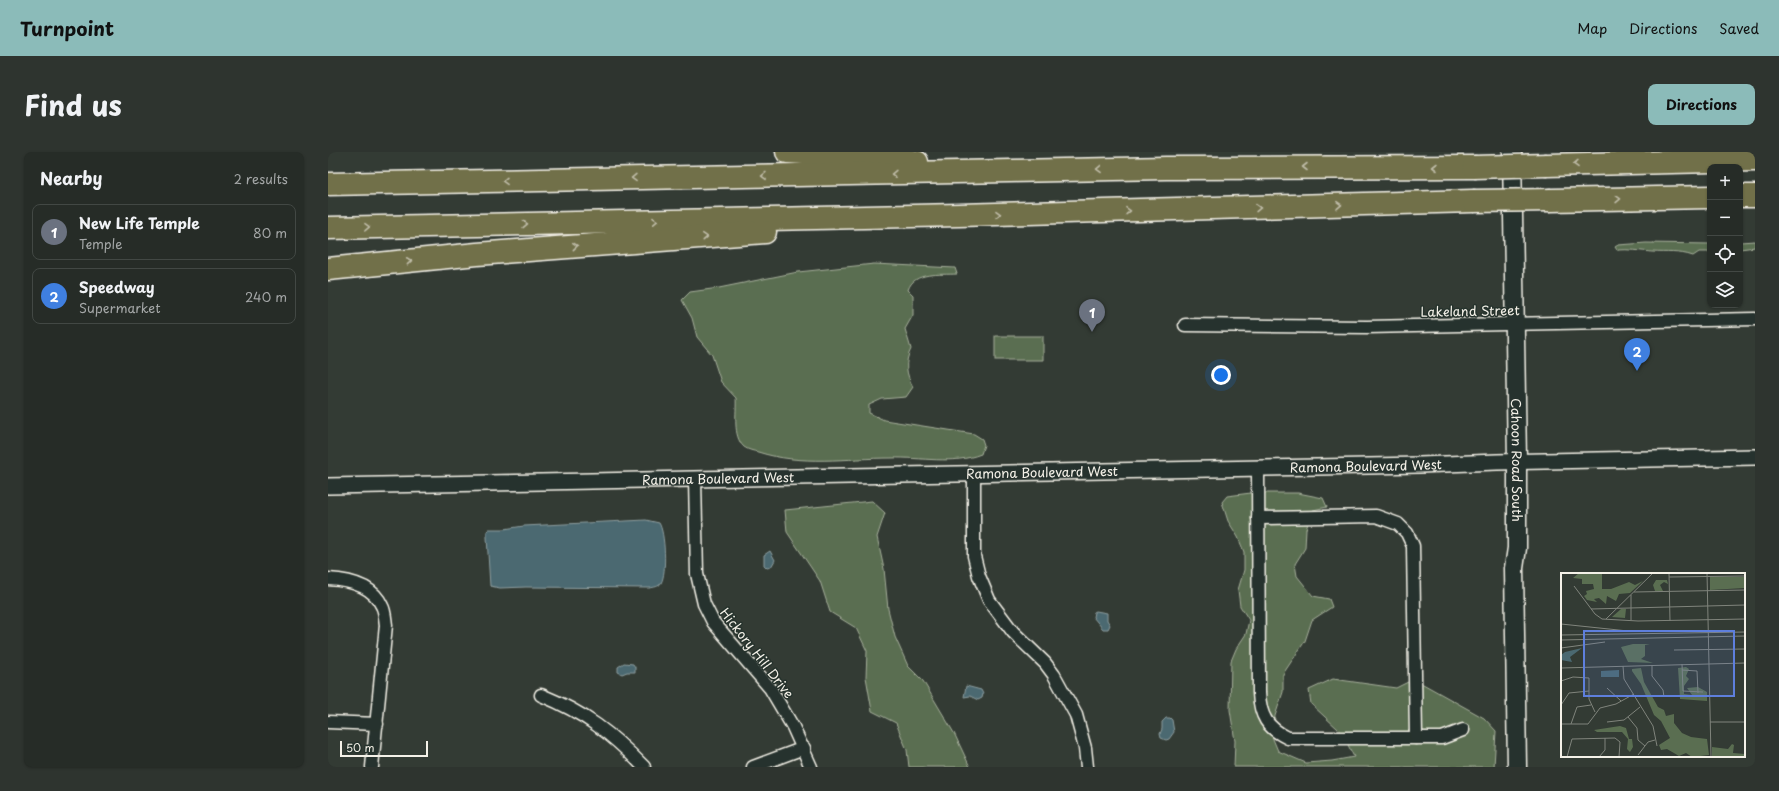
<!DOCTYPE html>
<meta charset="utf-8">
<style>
body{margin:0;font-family:"Playpen Sans",sans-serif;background:#2e342f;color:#f1f3f6}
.controls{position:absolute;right:12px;top:12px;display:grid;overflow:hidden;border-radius:8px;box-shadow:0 1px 3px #0004}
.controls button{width:36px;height:36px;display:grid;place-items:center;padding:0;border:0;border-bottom:1px solid #424844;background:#262c27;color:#f1f3f6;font:20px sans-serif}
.scale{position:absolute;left:12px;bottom:10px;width:88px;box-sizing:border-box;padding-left:4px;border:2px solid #f4f1e8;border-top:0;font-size:11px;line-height:14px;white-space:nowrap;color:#f4f1e8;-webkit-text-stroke:3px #26332d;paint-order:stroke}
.you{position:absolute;left:893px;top:223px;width:14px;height:14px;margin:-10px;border:3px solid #fff;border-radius:50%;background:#1a73e8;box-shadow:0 0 0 6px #1a73e833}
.badge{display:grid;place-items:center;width:26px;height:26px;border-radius:50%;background:#8bbbb9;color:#fff;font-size:13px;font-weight:700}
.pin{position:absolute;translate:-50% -33px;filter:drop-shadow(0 1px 2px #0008)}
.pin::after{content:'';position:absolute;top:21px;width:14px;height:12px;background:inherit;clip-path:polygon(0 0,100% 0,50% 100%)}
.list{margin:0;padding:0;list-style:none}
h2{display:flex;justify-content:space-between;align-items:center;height:52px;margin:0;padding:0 16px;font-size:17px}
h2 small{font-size:13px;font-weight:400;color:#a4a7a7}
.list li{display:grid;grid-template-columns:26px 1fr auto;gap:12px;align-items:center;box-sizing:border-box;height:56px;margin:0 8px 8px;padding:0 8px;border:1px solid #424844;border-radius:8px}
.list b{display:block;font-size:15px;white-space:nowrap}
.list p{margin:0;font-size:13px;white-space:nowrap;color:#a4a7a7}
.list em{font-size:13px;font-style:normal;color:#a4a7a7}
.icon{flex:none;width:22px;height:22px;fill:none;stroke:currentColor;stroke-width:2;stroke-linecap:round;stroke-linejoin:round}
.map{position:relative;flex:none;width:1427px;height:615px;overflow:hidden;border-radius:8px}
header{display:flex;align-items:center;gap:24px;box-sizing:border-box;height:56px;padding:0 20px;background:#8bbbb9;color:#111}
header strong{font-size:19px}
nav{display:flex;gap:22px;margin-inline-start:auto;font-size:14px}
.intro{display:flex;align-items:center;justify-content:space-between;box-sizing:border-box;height:96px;padding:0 24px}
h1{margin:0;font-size:28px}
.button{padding:10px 18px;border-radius:8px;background:#8bbbb9;color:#111;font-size:14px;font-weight:700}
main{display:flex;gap:24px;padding:0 24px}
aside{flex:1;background:#262c27;border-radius:8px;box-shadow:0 1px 3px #0004}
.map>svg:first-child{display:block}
</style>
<header>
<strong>Turnpoint</strong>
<nav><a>Map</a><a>Directions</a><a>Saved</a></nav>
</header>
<div class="intro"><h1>Find us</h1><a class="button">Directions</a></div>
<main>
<aside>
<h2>Nearby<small>2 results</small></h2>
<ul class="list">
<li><span class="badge" style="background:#6b7280">1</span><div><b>New Life Temple</b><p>Temple</p></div><em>80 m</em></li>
<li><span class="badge" style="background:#3f7fe0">2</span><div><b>Speedway</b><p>Supermarket</p></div><em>240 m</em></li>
</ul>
</aside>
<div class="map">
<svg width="1427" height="615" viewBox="0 0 1427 615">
<rect width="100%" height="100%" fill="#333b34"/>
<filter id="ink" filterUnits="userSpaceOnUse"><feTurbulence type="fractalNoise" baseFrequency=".025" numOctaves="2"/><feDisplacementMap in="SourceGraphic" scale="8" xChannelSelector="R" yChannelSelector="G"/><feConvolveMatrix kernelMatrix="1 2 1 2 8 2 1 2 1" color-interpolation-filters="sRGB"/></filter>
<g filter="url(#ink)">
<!-- green -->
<g fill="#5a6e51" stroke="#a7b09c">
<polygon points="1427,89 1427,95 1412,97 1412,90"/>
<path d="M1318,91L1382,92V100H1371L1365,104C1351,99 1338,101 1324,100C1312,99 1301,97 1289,98L1287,95L1290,93Z"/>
<path d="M546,112L627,116L629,122C612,123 586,119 580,138L585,143V163L577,177L583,197C576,211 578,222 585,235L578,245L554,247L541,253V261L556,268L646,282L654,287L656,293L653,302C625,313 593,305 563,306C519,306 473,314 430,300C426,299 420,298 416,295C404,284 409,261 408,246L393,230L384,203L369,185L364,166L354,148L362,140L391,136L470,120Z"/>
<rect x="667" y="184" width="48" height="24"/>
<polygon points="923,341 970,341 995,346 999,355 985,358 978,377 977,396 967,412 969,424 985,444 1001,447 1004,455 984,468 977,489 955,522 955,540 947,564 945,587 950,599 978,611 1004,609 1026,605 1019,591 1010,577 983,552 981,538 1005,527 1068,536 1086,527 1156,566 1168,579 1166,615 906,615 907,589 902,558 903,509 908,497 918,482 921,468 912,454 910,438 916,418 916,400 910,385 900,369 894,350 899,344"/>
<polygon points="544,349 557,361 549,385 556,417 560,457 567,485 580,514 595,529 626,581 642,615 581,615 579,598 568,571 544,559 538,525 539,499 528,476 502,460 492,429 459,380 457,358"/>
</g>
<!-- water -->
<g fill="#4b6971" stroke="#8f9fa1">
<path d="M318,368L331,371C337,380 339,421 333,431C331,435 326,435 322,436L198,435L172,436L162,434L159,385V379L161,377H176L196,374Z"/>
<polygon points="442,399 447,408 443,415 439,416 436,413 436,403"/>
<polygon points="768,459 779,461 779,468 782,473 780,477 775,477 765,465 766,460"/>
<polygon points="296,511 305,512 307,515 307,520 299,520 294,522 290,520 290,515"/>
<polygon points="638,534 653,538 655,542 654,546 650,548 642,544 636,545"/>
<polygon points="838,566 842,566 844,568 846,580 841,587 838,588 833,586 832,582 834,577 834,570"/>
</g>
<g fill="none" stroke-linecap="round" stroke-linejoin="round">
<!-- minor casing -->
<g stroke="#f4f1e8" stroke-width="15">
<g id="minor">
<polyline points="857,173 1039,175 1427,167"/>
<path d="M930,315L931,541C932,564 939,576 960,586H1114L1135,578"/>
<polyline points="646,322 646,404 651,424 661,448 685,480 717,511 726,523 748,563 757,596 759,615"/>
<polyline points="367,327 369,422 376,452 385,470 442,536 465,575 483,615"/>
<polyline points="930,366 1048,364 1070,372 1079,381 1085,394 1088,586"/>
<path d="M0,427C21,428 45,433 54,454C57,459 57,467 58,473L44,615"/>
<path d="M213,543C257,561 283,581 316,615"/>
<polyline points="0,570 49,572"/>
<polyline points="425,615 476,596"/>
</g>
</g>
<!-- tertiary casing -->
<g stroke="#f4f1e8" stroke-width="18">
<g id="tertiary">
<path id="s1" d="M0,334L1092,313L1169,310L1427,305"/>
</g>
</g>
<!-- secondary casing -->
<g stroke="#f4f1e8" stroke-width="21">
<g id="secondary">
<path id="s2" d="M1184,0L1189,309V396L1186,416L1189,615"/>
</g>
</g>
<!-- motorway casing -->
<g stroke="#f4f1e8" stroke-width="25">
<g id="motorway">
<polyline points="459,0 575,7 589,10"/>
<polyline points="1219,13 1427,8"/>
<polyline points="0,32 838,16 1146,15"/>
<polyline points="1412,44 1427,44"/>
<polyline points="1223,48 1382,45"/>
<polyline points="0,76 631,63 1145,49"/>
<polyline points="0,117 149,102 437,80"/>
</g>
</g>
<!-- minor -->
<use href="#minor" stroke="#26332d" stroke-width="12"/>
<!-- tertiary -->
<use href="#tertiary" stroke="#26332d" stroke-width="15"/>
<!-- secondary -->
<use href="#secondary" stroke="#26332d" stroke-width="18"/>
<!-- motorway -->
<use href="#motorway" stroke="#71704a" stroke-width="22"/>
<!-- motorway-bridge casing -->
<g stroke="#f4f1e8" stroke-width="25" stroke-linecap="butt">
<g id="motorway-bridge">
<polyline points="1146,15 1219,13"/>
<polyline points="1145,49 1223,48"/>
</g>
</g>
<!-- motorway-bridge -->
<use href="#motorway-bridge" stroke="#71704a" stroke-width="22"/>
</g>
<!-- one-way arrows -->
<defs><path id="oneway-chevron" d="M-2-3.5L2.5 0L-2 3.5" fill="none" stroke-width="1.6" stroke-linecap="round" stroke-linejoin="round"/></defs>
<g stroke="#c0bda9">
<use href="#oneway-chevron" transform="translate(1248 12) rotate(179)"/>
<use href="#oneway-chevron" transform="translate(977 15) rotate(180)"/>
<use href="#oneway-chevron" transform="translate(1107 15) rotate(180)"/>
<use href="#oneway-chevron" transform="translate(771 17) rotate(179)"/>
<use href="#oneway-chevron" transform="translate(566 22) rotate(179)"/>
<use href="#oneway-chevron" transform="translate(436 24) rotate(179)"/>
<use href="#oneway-chevron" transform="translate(306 26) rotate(179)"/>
<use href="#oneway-chevron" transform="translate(177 29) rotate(179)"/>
<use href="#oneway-chevron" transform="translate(1290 47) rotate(-1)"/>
<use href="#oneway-chevron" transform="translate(1011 53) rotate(-2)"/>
<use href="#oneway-chevron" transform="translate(930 56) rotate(-1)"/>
<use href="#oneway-chevron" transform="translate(800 59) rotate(-1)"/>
<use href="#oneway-chevron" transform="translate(670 62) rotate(-1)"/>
<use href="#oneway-chevron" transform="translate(327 69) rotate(-1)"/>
<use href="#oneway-chevron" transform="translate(197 72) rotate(-1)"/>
<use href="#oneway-chevron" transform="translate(39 75) rotate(-1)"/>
<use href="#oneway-chevron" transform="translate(377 85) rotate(-4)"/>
<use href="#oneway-chevron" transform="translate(247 94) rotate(-5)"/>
<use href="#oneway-chevron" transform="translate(81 109) rotate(-6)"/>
</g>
</g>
<g text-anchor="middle" stroke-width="3" stroke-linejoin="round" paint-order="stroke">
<!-- street labels -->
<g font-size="13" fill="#f4f1e8" stroke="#26332d">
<text transform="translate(1142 159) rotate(-1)" y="5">Lakeland Street</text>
<text dy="5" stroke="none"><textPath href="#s2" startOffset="308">Cahoon Road South</textPath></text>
<text dy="5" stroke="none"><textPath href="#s1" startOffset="1038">Ramona Boulevard West</textPath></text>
<text dy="5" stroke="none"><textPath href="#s1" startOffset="714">Ramona Boulevard West</textPath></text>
<text dy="5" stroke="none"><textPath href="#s1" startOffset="390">Ramona Boulevard West</textPath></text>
<text transform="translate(429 501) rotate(52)" y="5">Hickory Hill Drive</text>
</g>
</g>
<!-- overview -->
<g transform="translate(1233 421)">
<rect width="184" height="184" fill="#333b34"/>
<path d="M18,0H41V16H50L68,9L74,12L82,8L69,20L58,21L55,28L46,23L45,31L38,25L33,26L36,29L26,27L23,23L26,21L25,18L33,16L32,11H21V6L12,5ZM149,4H183L184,15L149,17ZM95,7H106L107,11L103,9L99,12L102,18H94L92,12ZM60,36H65L64,45L51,44ZM72,71H89L84,72V83L80,86L92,90L67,89L60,74ZM125,94L128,96L125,103L128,106L123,113V121L131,122L126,115L137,114L146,119V128L119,126L117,95ZM80,95L83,109L97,134L103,137L105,143L113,141V150L121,160L130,164L146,166L148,182L131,184L125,180L118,183L106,176L100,177L98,172L109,165L100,148L93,142L80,111L71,98V96ZM59,153L65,155L68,166H71L72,174L69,179L66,176L67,166L61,159H36L33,157ZM171,171L173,172L172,180L184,181V183L151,184V174L167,176Z" fill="#5a6e51"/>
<path d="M21,75L9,84L11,89L0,87V82L4,79ZM58,97V104H40V98Z" fill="#4b6971"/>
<path fill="none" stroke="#80847c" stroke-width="1" d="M108,0L109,48M146,0L150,184M108,4L184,3M13,13L34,41L41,46L77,48L184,46M73,19L184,17M70,22V47M30,36L184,32M45,46L92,0M0,51L67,58M0,62L184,59M0,67L184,63M0,75L44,69M113,77L184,76M121,91L122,118L142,119M91,92V103L102,117L103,124M62,93L63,106L92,153L96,173M0,95L184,90M121,97L136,98L137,120M0,108L12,104L28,105V126L34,139M46,115L60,128M0,132L8,120L28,118M67,144L76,155L77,167L84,173M46,149L63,147L79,134M149,149H184M0,151H27L39,135L55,131L73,121M10,151L16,134L30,132M77,182L87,169L94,167M6,184L11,166L54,165L59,169L58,184M38,184L44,177V165"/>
<path fill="#5e7fdd" fill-opacity="0.15" stroke="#5e7fdd" stroke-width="2" d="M23,58H173V123H23Z"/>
<rect width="184" height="184" fill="none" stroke="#f4f1e8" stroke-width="2"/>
</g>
</svg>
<div class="controls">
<button>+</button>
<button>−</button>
<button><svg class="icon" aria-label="locate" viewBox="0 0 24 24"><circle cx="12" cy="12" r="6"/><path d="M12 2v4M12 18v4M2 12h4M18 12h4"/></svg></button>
<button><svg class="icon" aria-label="layers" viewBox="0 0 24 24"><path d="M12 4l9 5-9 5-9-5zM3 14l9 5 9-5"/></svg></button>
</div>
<div class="scale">50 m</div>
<div class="you"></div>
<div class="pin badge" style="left:764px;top:180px;background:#6b7280">1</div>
<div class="pin badge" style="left:1309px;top:219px;background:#3f7fe0">2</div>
</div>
</main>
